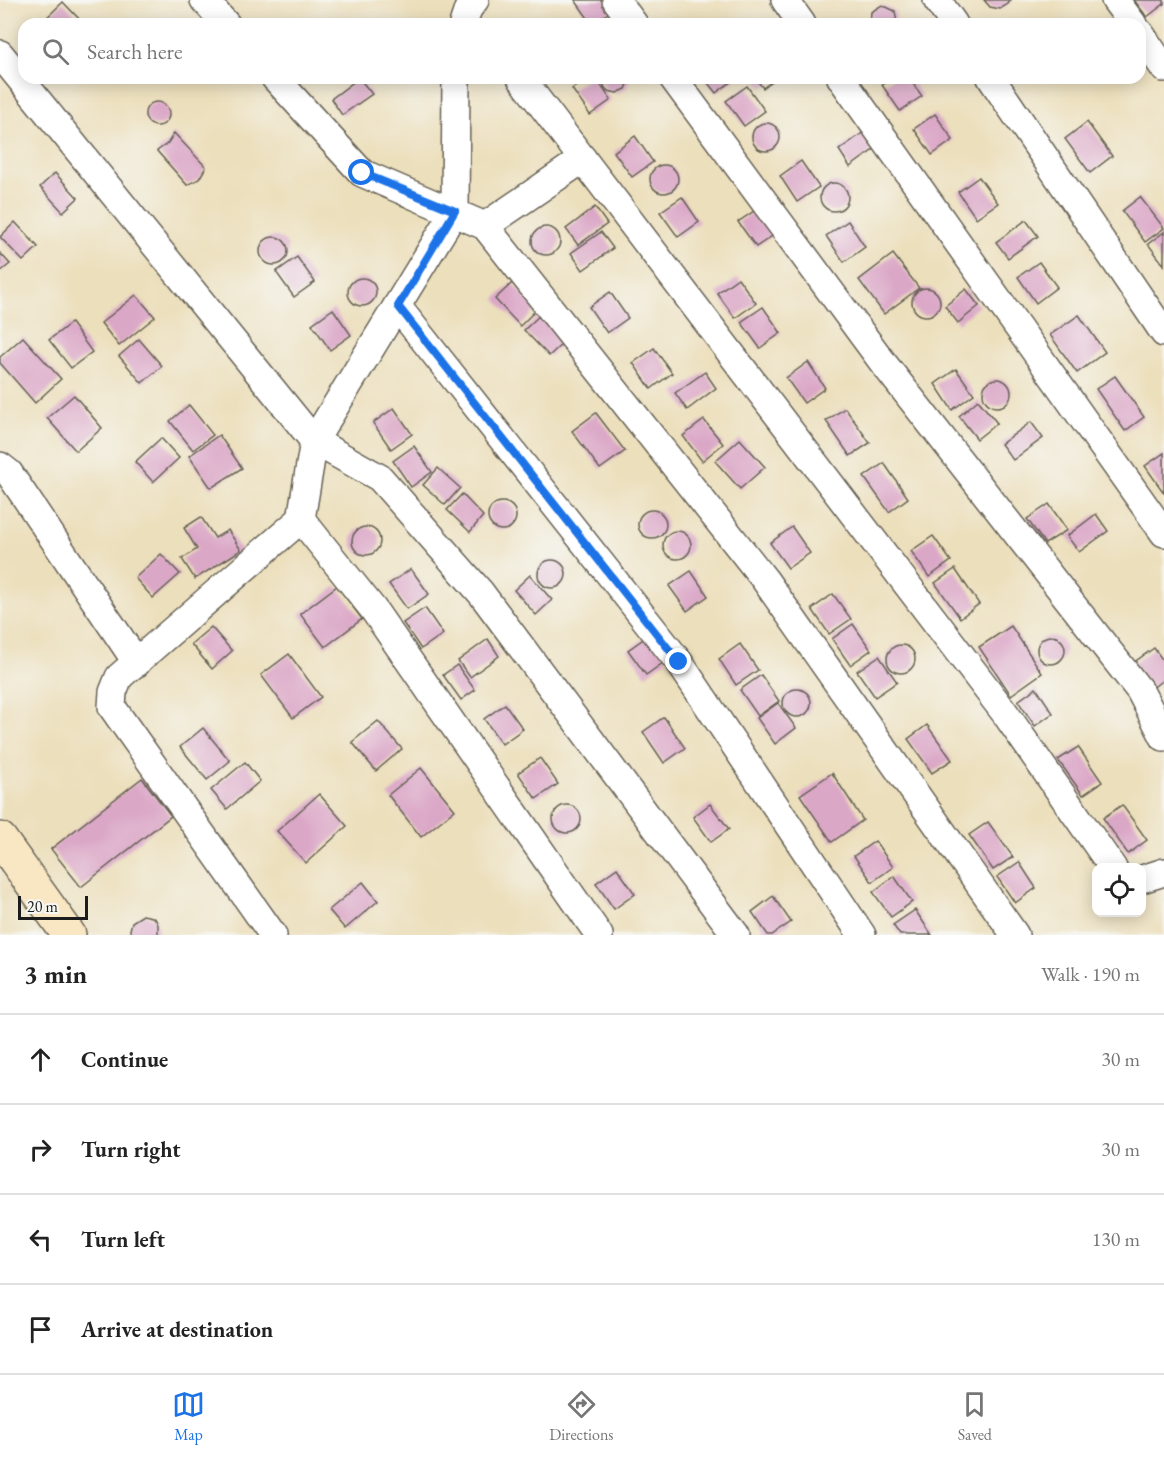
<!DOCTYPE html>
<meta charset="utf-8">
<style>
body{margin:0;font-family:"EB Garamond",serif;background:#f2f2f2;color:#222}
.controls{position:absolute;right:18px;bottom:18px;display:grid;overflow:hidden;border-radius:12px;box-shadow:0 3px 15px #0003}
.controls button{width:54px;height:54px;display:grid;place-items:center;padding:0;border:0;border-bottom:2px solid #e0e0e0;background:#fff;color:#222;font:30px sans-serif}
.scale{position:absolute;left:18px;bottom:15px;width:70px;box-sizing:border-box;padding-left:6px;border:3px solid #1c1c1c;border-top:0;font-size:16px;line-height:21px;white-space:nowrap;color:#1c1c1c;-webkit-text-stroke:4px #f6f6f2;paint-order:stroke}
.stop{position:absolute;width:18px;height:18px;margin:-14px;border:4px solid #1a73e8;border-radius:50%;background:#fff}
.stop.end{background:#1a73e8;border-color:#fff;box-shadow:0 2px 6px #0008}
.list{margin:0;padding:0;list-style:none}
h2{display:flex;justify-content:space-between;align-items:center;height:78px;margin:0;padding:0 24px;font-size:26px}
h2 small{font-size:20px;font-weight:400;color:#767676}
.list li{display:grid;grid-template-columns:39px 1fr auto;gap:18px;align-items:center;box-sizing:border-box;height:90px;padding:0 24px;border-top:2px solid #e0e0e0}
.list b{display:block;font-size:22px;white-space:nowrap}
.list em{font-size:20px;font-style:normal;color:#767676}
.icon{flex:none;width:33px;height:33px;fill:none;stroke:currentColor;stroke-width:2;stroke-linecap:round;stroke-linejoin:round}
.map{position:relative;flex:none;width:1164px;height:935px;overflow:hidden}
.search{position:absolute;background:#fff;box-shadow:0 3px 15px #0003;left:18px;right:18px;top:18px;height:66px;display:flex;align-items:center;gap:15px;box-sizing:border-box;padding:0 21px;border-radius:18px;color:#767676;font-size:22px}
.sheet{height:438px;background:#fff}
nav{display:flex;justify-content:space-around;align-items:center;box-sizing:border-box;height:84px;border-top:2px solid #e0e0e0;background:#fff;font-size:16px;color:#767676}
nav a{display:grid;justify-items:center;gap:3px}
nav .on{color:#1a73e8}
.map>svg:first-child{display:block}
</style>
<div class="map">
<svg width="1164" height="935" viewBox="0 0 1164 935">
<rect width="100%" height="100%" fill="#f6f6f2"/>
<filter id="ink" filterUnits="userSpaceOnUse"><feTurbulence type="fractalNoise" baseFrequency=".0167" numOctaves="2"/><feDisplacementMap in="SourceGraphic" scale="12" xChannelSelector="R" yChannelSelector="G"/><feConvolveMatrix kernelMatrix="1 2 1 2 8 2 1 2 1" color-interpolation-filters="sRGB"/></filter>
<filter id="wash" filterUnits="userSpaceOnUse"><feTurbulence type="fractalNoise" baseFrequency=".008" numOctaves="4" result="noise"/><feDisplacementMap in="SourceGraphic" scale="24" xChannelSelector="R" yChannelSelector="G"/><feGaussianBlur stdDeviation="1.35" result="paint"/><feColorMatrix in="noise" values="0 0 0 0 0 0 0 0 0 0 0 0 0 0 0 0 0 1.4 0 .05"/><feComposite in="paint" operator="in"/></filter>
<g filter="url(#wash)">
<rect width="100%" height="100%" fill="#ecdfbc"/>
<g id="blocks">
<!-- building -->
<g fill="#dba7c7">
<polygon points="575,0 608,0 614,9 592,24"/>
<polygon points="984,0 1011,0 1008,4 1000,9 990,7"/>
<polygon points="1134,0 1164,0 1164,4 1147,17"/>
<polygon points="63,2 82,22 80,24 40,24"/>
<polygon points="882,5 895,11 897,24 870,24 871,12"/>
<polygon points="359,78 372,94 342,115 331,99"/>
<polygon points="588,78 596,78 611,100 590,115 572,89"/>
<polygon points="601,78 630,78 630,79 626,89 617,93 608,91 605,88"/>
<polygon points="704,78 736,78 716,93"/>
<polygon points="755,78 776,78 763,88"/>
<polygon points="893,78 909,78 922,96 900,111 882,85"/>
<polygon points="747,86 765,111 744,126 726,101"/>
<circle cx="157" cy="114" r="12"/>
<polygon points="935,114 953,140 932,155 914,129"/>
<polygon points="1087,122 1112,156 1090,173 1065,139"/>
<circle cx="766" cy="137" r="14"/>
<polygon points="868,129 880,145 850,167 839,150"/>
<polygon points="174,133 206,167 199,179 187,185 157,151 168,143"/>
<polygon points="635,136 653,162 632,177 614,152"/>
<polygon points="801,161 819,187 797,202 780,176"/>
<circle cx="664" cy="179" r="14"/>
<polygon points="55,173 78,198 63,212 40,187"/>
<polygon points="979,177 998,203 976,218 958,192"/>
<circle cx="834" cy="197" r="14"/>
<polygon points="682,197 699,222 678,237 660,212"/>
<polygon points="1140,197 1164,228 1145,242 1122,211"/>
<polygon points="595,207 607,224 578,245 566,229"/>
<polygon points="760,207 778,232 756,247 738,222"/>
<polygon points="1026,220 1038,236 1008,258 996,242"/>
<polygon points="848,221 865,247 844,262 826,236"/>
<polygon points="15,222 38,247 23,261 0,237"/>
<circle cx="546" cy="241" r="14"/>
<polygon points="601,232 613,248 583,270 571,253"/>
<polygon points="1164,232 1164,265 1148,244"/>
<circle cx="274" cy="251" r="14"/>
<polygon points="0,253 10,264 0,272"/>
<polygon points="893,254 919,288 884,314 859,280"/>
<polygon points="297,257 315,282 294,297 276,272"/>
<polygon points="1039,262 1057,287 1036,303 1018,277"/>
<circle cx="362" cy="292" r="14"/>
<polygon points="738,278 756,303 735,318 717,293"/>
<polygon points="512,283 537,309 520,326 495,299"/>
<circle cx="926" cy="302" r="14"/>
<polygon points="966,289 979,306 958,323 945,306"/>
<polygon points="610,292 628,318 607,333 589,307"/>
<polygon points="136,295 155,317 119,346 101,323"/>
<polygon points="763,307 781,333 760,348 741,322"/>
<polygon points="333,309 351,335 330,350 312,324"/>
<polygon points="541,314 566,340 549,356 524,330"/>
<polygon points="1079,315 1105,352 1077,373 1050,335"/>
<polygon points="71,323 92,352 71,368 49,340"/>
<polygon points="23,337 61,379 35,403 0,363 0,357"/>
<polygon points="139,339 162,366 142,383 119,356"/>
<polygon points="654,348 672,373 651,389 633,363"/>
<polygon points="808,362 825,388 804,403 786,378"/>
<polygon points="956,369 974,394 952,410 935,384"/>
<polygon points="705,372 716,388 687,410 675,393"/>
<polygon points="1115,376 1144,417 1125,431 1096,389"/>
<circle cx="997" cy="393" r="14"/>
<polygon points="74,395 102,428 76,451 47,418"/>
<polygon points="978,400 997,423 977,439 959,416"/>
<polygon points="189,405 213,435 193,450 170,421"/>
<polygon points="394,408 412,434 391,449 373,423"/>
<polygon points="845,408 870,443 850,456 826,421"/>
<polygon points="596,413 625,451 600,469 572,431"/>
<polygon points="704,420 723,444 702,461 683,436"/>
<polygon points="1031,422 1043,438 1013,460 1001,444"/>
<polygon points="219,435 242,468 211,488 189,456"/>
<polygon points="161,438 179,458 153,482 135,462"/>
<polygon points="740,439 765,467 740,489 715,461"/>
<polygon points="414,446 432,472 411,487 393,461"/>
<polygon points="1164,453 1164,493 1145,466"/>
<polygon points="884,463 908,498 889,512 864,477"/>
<polygon points="438,468 460,488 445,505 423,485"/>
<polygon points="462,494 483,516 470,532 447,510"/>
<circle cx="502" cy="516" r="14"/>
<polygon points="1049,504 1067,530 1045,544 1027,519"/>
<circle cx="652" cy="524" r="14"/>
<polygon points="1096,514 1108,531 1079,552 1067,536"/>
<polygon points="201,517 215,538 228,530 241,550 195,579 182,559 197,549 184,528"/>
<circle cx="366" cy="541" r="14"/>
<polygon points="792,527 810,553 788,568 770,543"/>
<circle cx="677" cy="545" r="14"/>
<polygon points="933,536 951,561 929,577 911,551"/>
<polygon points="161,554 180,574 153,598 135,578"/>
<circle cx="552" cy="574" r="14"/>
<polygon points="411,569 429,594 407,609 389,584"/>
<polygon points="955,569 979,604 960,618 935,583"/>
<polygon points="691,571 708,596 687,611 669,586"/>
<polygon points="530,575 552,600 536,615 514,590"/>
<polygon points="337,586 362,619 325,647 300,614"/>
<polygon points="833,594 851,619 829,634 812,609"/>
<polygon points="425,608 443,634 421,649 403,623"/>
<polygon points="853,624 871,650 850,665 832,639"/>
<polygon points="1011,626 1042,673 1011,695 979,647"/>
<polygon points="211,627 232,651 212,669 191,644"/>
<polygon points="649,635 667,660 646,675 628,650"/>
<circle cx="1051" cy="650" r="14"/>
<polygon points="488,639 499,656 470,677 458,661"/>
<polygon points="740,644 758,670 736,685 719,659"/>
<circle cx="901" cy="659" r="14"/>
<polygon points="1154,648 1164,662 1164,679 1151,689 1133,663"/>
<polygon points="289,654 321,697 293,718 261,675"/>
<polygon points="879,656 897,682 875,697 857,671"/>
<polygon points="457,665 475,690 461,700 443,675"/>
<polygon points="761,675 779,701 758,716 740,690"/>
<polygon points="1036,688 1053,713 1035,726 1018,701"/>
<circle cx="797" cy="703" r="14"/>
<polygon points="778,703 796,728 775,744 757,718"/>
<polygon points="505,704 523,729 502,744 484,719"/>
<polygon points="664,717 685,748 664,763 643,732"/>
<polygon points="378,721 402,749 376,771 352,742"/>
<polygon points="927,725 952,760 932,773 908,739"/>
<polygon points="203,728 230,761 207,780 180,747"/>
<polygon points="1078,747 1102,782 1083,795 1058,760"/>
<polygon points="540,758 558,784 536,799 518,773"/>
<polygon points="245,762 260,781 227,809 211,790"/>
<polygon points="421,768 455,810 421,837 388,795"/>
<polygon points="832,773 863,820 832,842 800,795"/>
<polygon points="142,778 171,816 81,887 51,849"/>
<polygon points="319,794 347,826 306,863 277,831"/>
<polygon points="710,804 729,829 711,842 693,817"/>
<circle cx="567" cy="819" r="14"/>
<polygon points="1122,805 1147,840 1128,854 1103,818"/>
<polygon points="988,822 1013,857 993,870 969,835"/>
<polygon points="875,841 893,867 872,882 854,856"/>
<polygon points="1019,862 1036,888 1015,903 997,877"/>
<polygon points="617,868 635,894 614,909 596,883"/>
<polygon points="894,876 912,902 891,917 873,892"/>
<polygon points="363,882 378,901 345,929 329,910"/>
<polygon points="773,896 791,922 772,935 768,935 752,912"/>
<polygon points="915,910 932,935 900,935 893,925"/>
<polygon points="143,915 152,917 156,920 158,925 158,935 131,935 130,930 132,922"/>
</g>
</g>
</g>
<g filter="url(#ink)">
<use href="#blocks" fill-opacity="0" stroke="#656054" stroke-width="1.5"/>
<g fill="none" stroke-linecap="round" stroke-linejoin="round">
<!-- street casing -->
<g stroke="#656054" stroke-width="30">
<g id="street">
<polyline points="204,0 226,24"/>
<polyline points="616,0 634,24"/>
<polyline points="785,0 802,24"/>
<polyline points="937,0 954,24"/>
<polyline points="1115,0 1133,24"/>
<polyline points="463,24 468,9 475,0"/>
<polyline points="1140,33 1164,68"/>
<polyline points="0,54 314,441 380,478 481,593 736,935"/>
<polyline points="275,78 362,173 485,226 765,580 1015,935"/>
<polyline points="521,78 1005,713 1113,868"/>
<polyline points="673,78 884,364 1140,691 1164,737"/>
<polyline points="841,78 1164,533"/>
<polyline points="991,78 1164,333"/>
<polyline points="485,226 583,159"/>
<polyline points="397,306 679,662 862,935"/>
<polyline points="0,466 9,473 137,663"/>
<polyline points="301,519 373,609 599,935"/>
<polyline points="1142,879 1164,872"/>
<polyline points="273,935 112,707 113,692 119,677 301,519 314,441 455,211 456,78"/>
</g>
</g>
<!-- secondary casing -->
<g stroke="#656054" stroke-width="36">
<polyline id="secondary" points="0,839 69,935"/>
</g>
<!-- street -->
<use href="#street" stroke="#fff" stroke-width="27"/>
<!-- secondary -->
<use href="#secondary" stroke="#f9e7c3" stroke-width="33"/>
</g>
</g>
<g fill="none" stroke-linecap="round" stroke-linejoin="round" filter="url(#ink)">
<!-- route -->
<polyline stroke="#1a73e8" stroke-width="8" points="362,173 455,211 398,306 679,662"/>
</g>
</svg>
<div class="controls">
<button><svg class="icon" aria-label="locate" viewBox="0 0 24 24"><circle cx="12" cy="12" r="6"/><path d="M12 2v4M12 18v4M2 12h4M18 12h4"/></svg></button>
</div>
<div class="scale">20 m</div>
<div class="stop" style="left:362px;top:173px"></div>
<div class="stop end" style="left:679px;top:662px"></div>
<div class="search"><svg class="icon" aria-label="search" viewBox="0 0 24 24"><circle cx="10" cy="10" r="6"/><path d="M15 15l6 6"/></svg>Search here</div>
</div>
<section class="sheet">
<h2>3 min<small>Walk · 190 m</small></h2>
<ul class="list">
<li><svg class="icon" aria-label="ahead" viewBox="0 0 24 24"><path d="M12 20V5M6 11l6-6 6 6"/></svg><div><b>Continue</b></div><em>30 m</em></li>
<li><svg class="icon" aria-label="right" viewBox="0 0 24 24"><path d="M7 20v-9h11M14 6l5 5-5 5"/></svg><div><b>Turn right</b></div><em>30 m</em></li>
<li><svg class="icon" aria-label="left" viewBox="0 0 24 24"><path d="M17 20v-9H6M10 6l-5 5 5 5"/></svg><div><b>Turn left</b></div><em>130 m</em></li>
<li><svg class="icon" aria-label="arrive" viewBox="0 0 24 24"><path d="M6 21V4h12l-3 4 3 4H6"/></svg><div><b>Arrive at destination</b></div></li>
</ul>
</section>
<nav>
<a class="on"><svg class="icon" aria-label="map" viewBox="0 0 24 24"><path d="M3 6l6-2 6 2 6-2v14l-6 2-6-2-6 2zM9 4v14M15 6v14"/></svg>Map</a>
<a><svg class="icon" aria-label="directions" viewBox="0 0 24 24"><path d="M12 3l9 9-9 9-9-9zM9 14v-3h6M13 9l2 2-2 2"/></svg>Directions</a>
<a><svg class="icon" aria-label="saved" viewBox="0 0 24 24"><path d="M7 4h10v16l-5-4-5 4z"/></svg>Saved</a>
</nav>
